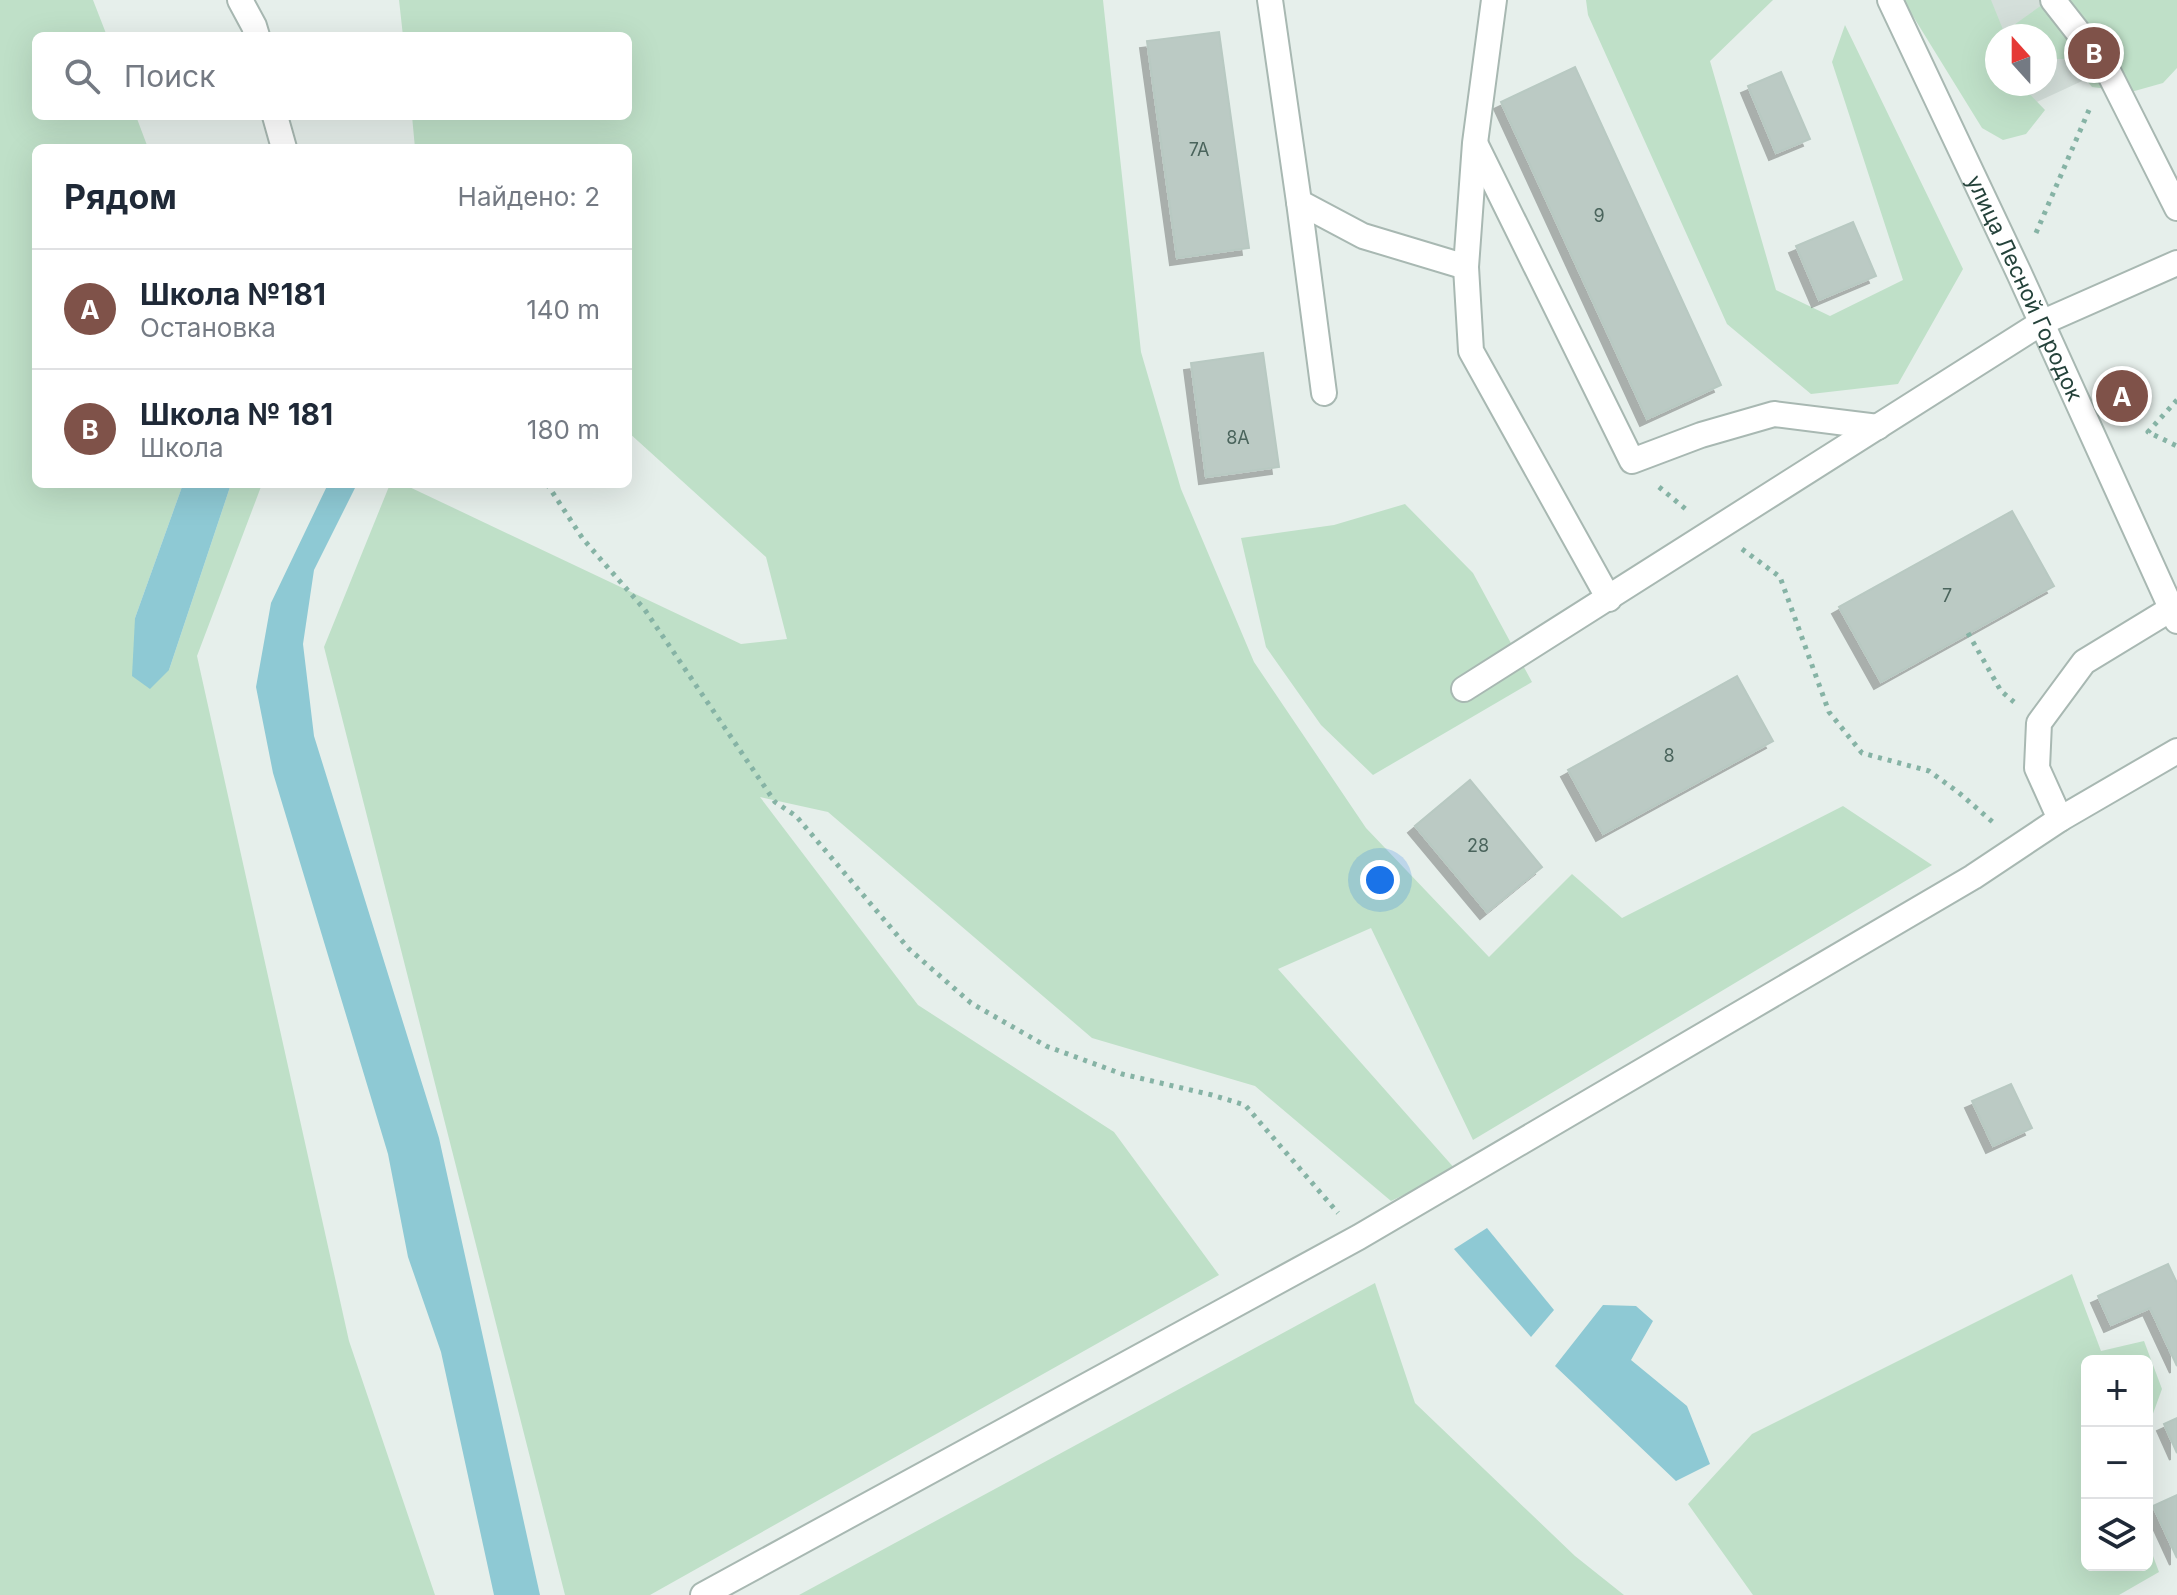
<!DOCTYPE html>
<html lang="ru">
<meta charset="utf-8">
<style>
body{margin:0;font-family:Inter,sans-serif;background:#f6f6f7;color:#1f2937}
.controls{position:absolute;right:24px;bottom:24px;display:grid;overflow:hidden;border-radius:12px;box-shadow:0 8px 32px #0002}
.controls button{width:72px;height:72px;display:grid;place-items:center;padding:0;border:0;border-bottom:2px solid #e0e1e3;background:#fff;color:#1f2937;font:40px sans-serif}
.compass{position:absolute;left:1985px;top:24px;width:72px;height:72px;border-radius:50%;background:#fff;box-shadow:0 8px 32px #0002;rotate:339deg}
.you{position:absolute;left:1380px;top:880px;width:28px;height:28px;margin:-20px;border:6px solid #fff;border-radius:50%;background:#1a73e8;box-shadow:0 0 0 12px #1a73e833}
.badge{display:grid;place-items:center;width:52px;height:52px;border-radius:50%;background:#7f5249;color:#fff;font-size:26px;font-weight:700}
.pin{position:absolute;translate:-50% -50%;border:4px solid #fff;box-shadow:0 2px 8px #0006}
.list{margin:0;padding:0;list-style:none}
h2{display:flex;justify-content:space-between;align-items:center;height:104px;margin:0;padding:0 32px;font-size:34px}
h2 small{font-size:26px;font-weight:400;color:#747a83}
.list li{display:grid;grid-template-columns:52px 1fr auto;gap:24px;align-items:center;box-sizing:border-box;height:120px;padding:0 32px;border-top:2px solid #e0e1e3}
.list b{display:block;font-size:30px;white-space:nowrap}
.list p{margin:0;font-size:26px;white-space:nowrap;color:#747a83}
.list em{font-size:26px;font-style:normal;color:#747a83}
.icon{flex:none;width:44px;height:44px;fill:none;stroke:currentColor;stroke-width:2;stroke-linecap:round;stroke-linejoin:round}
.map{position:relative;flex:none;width:2177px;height:1595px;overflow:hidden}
.search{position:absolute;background:#fff;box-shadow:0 8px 32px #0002;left:32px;top:32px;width:600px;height:88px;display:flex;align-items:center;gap:20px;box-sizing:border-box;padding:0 28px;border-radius:12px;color:#747a83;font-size:30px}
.panel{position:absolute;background:#fff;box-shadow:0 8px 32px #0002;left:32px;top:144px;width:600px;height:344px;border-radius:12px}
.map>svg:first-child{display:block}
</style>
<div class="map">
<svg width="2177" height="1595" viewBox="0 0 2177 1595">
<defs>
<filter id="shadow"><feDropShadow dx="-7" dy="7" stdDeviation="0" flood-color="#0004"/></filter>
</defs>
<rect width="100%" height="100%" fill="#e6efeb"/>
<!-- built -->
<path fill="#d4dfda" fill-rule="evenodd" d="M1955,0H2177V37L2009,115ZM1997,36H2045V84H1997Z"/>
<!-- green -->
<g fill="#bfe0c8">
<polygon points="0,0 93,0 107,36 36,36 36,116 136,116 148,148 36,148 36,484 183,484 135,618 169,670 231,484 262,484 197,656 349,1341 435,1595 0,1595"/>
<polygon points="399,0 1103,0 1141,352 1181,489 1254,662 1366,828 1489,957 1572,874 1622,918 1843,806 1932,865 1473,1140 1371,928 1278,969 1456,1170 1391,1201 1255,1086 1092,1038 828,812 760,797 918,1005 1114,1132 1219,1275 650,1595 565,1595 324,647 390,484 403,484 741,644 787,639 766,557 628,432 628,148 415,148 412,116 628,116 628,36 403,36"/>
<polygon points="1586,0 1773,0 1710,61 1776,290 1830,316 1903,280 1832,62 1845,25 1963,269 1898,384 1811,394 1727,324 1588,15"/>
<polygon points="1903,0 1991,0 2004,32 2049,0 2177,0 2177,68 2163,83 2131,92 2092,87 2069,59 2045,59 2045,36 1997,36 1997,84 2020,84 2045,110 2026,134 2003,140 1982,128"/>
<polygon points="1405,504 1473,573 1532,682 1373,775 1321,725 1266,647 1241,538 1334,525"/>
<polygon points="2072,1274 2101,1351 2144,1341 2162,1389 2147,1430 2147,1361 2087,1361 2087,1565 2147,1565 2147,1540 2159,1572 2119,1595 1753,1595 1688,1504 1752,1434"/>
<polygon points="1375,1283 1415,1403 1575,1556 1624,1595 799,1595"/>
</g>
<!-- water -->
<g fill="#8ec9d4">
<polygon points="183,484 231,484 169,670 150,689 132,676 135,618"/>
<polygon points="328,484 357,484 314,570 303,644 314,736 439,1138 540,1595 494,1595 441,1352 408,1257 388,1154 273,773 256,687 271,603"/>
<polygon points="1487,1228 1554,1310 1531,1337 1454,1249"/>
<polygon points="1603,1305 1636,1306 1653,1321 1631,1360 1687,1406 1710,1464 1676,1481 1555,1366"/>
</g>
<!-- building -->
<g fill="#bbcac4" stroke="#b8c9c2" stroke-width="2" filter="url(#shadow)">
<polygon points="1219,32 1249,248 1177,258 1147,41"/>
<polygon points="1575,67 1721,385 1647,419 1501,102"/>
<polygon points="1781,72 1810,139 1776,153 1748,86"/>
<polygon points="1853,222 1876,276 1819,300 1796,246"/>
<polygon points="1263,353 1279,467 1206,477 1191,363"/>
<polygon points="2012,511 2054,586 1881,682 1839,607"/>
<polygon points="1737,676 1773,741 1603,834 1568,770"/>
<polygon points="1470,780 1542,867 1487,912 1415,826"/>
<polygon points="2011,1084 2032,1128 1993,1146 1972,1101"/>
<polygon points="2168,1264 2177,1283 2177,1366 2150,1308 2111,1325 2098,1296"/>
<polygon points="2177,1418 2177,1453 2164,1424"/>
<polygon points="2177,1495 2177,1558 2153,1506"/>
</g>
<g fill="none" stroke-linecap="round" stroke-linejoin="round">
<!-- minor casing -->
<g stroke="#a8b8b2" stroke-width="28">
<g id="minor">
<polyline points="240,0 254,26 257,36"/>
<polyline points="1270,0 1299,202 1324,393"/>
<polyline points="1494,0 1475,143 1466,267 1471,351 1609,599"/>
<path id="s1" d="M1890,0L2019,273L2177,621"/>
<polyline points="2053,0 2107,69 2177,208"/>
<polyline points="275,116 284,148"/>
<polyline points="1476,145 1632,461 1701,435 1774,414 1878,427"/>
<polyline points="1299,202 1363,236 1466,267"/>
<polyline points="1464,689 2041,323 2177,263"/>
<polyline points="2060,819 2037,768 2039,723 2084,662 2171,609"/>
<polyline points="703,1595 1359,1237 1973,877 2060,819 2177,751"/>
</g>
</g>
<!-- path -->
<g stroke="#86b3a5" stroke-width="5" stroke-dasharray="4 6" stroke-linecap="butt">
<polyline points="2036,233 2089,110"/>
<polyline points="2177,400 2148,432 2177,446"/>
<polyline points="547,484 583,539 645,610 775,802 796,816 909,949 971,1003 1046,1046 1122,1074 1212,1095 1245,1105 1338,1213"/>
<polyline points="1659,487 1688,511"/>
<polyline points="1742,549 1780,577 1829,712 1862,753 1929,771 1958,792 1995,824"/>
<polyline points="1968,633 2001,691 2014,702"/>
</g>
<!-- minor -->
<use href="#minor" stroke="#fff" stroke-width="24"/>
</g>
<g text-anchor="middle" stroke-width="6" stroke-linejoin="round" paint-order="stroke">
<!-- number labels -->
<g font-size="18" fill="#4a645c">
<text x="1199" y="156">7А</text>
<text x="1599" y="222">9</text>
<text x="1238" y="444">8А</text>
<text x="1947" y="602">7</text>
<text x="1669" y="762">8</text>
<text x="1478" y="852">28</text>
</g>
<!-- street labels -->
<g font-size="22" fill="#24423a" stroke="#f7fbf9">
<text dy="8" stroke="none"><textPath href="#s1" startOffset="318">улица Лесной Городок</textPath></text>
</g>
</g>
</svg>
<div class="controls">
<button>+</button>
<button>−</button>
<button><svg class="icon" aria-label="layers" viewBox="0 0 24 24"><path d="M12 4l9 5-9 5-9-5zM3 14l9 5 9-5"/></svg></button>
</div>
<svg class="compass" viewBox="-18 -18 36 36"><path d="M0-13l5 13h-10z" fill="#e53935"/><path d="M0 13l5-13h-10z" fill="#747a83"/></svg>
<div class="you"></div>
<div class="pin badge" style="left:2122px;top:396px">A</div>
<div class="pin badge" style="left:2094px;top:53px">B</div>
<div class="search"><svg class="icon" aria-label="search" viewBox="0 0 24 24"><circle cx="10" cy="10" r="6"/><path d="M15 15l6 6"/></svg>Поиск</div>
<section class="panel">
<h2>Рядом<small>Найдено: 2</small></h2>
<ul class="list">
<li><span class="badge">A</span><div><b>Школа №181</b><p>Остановка</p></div><em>140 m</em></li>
<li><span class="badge">B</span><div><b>Школа № 181</b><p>Школа</p></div><em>180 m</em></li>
</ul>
</section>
</div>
